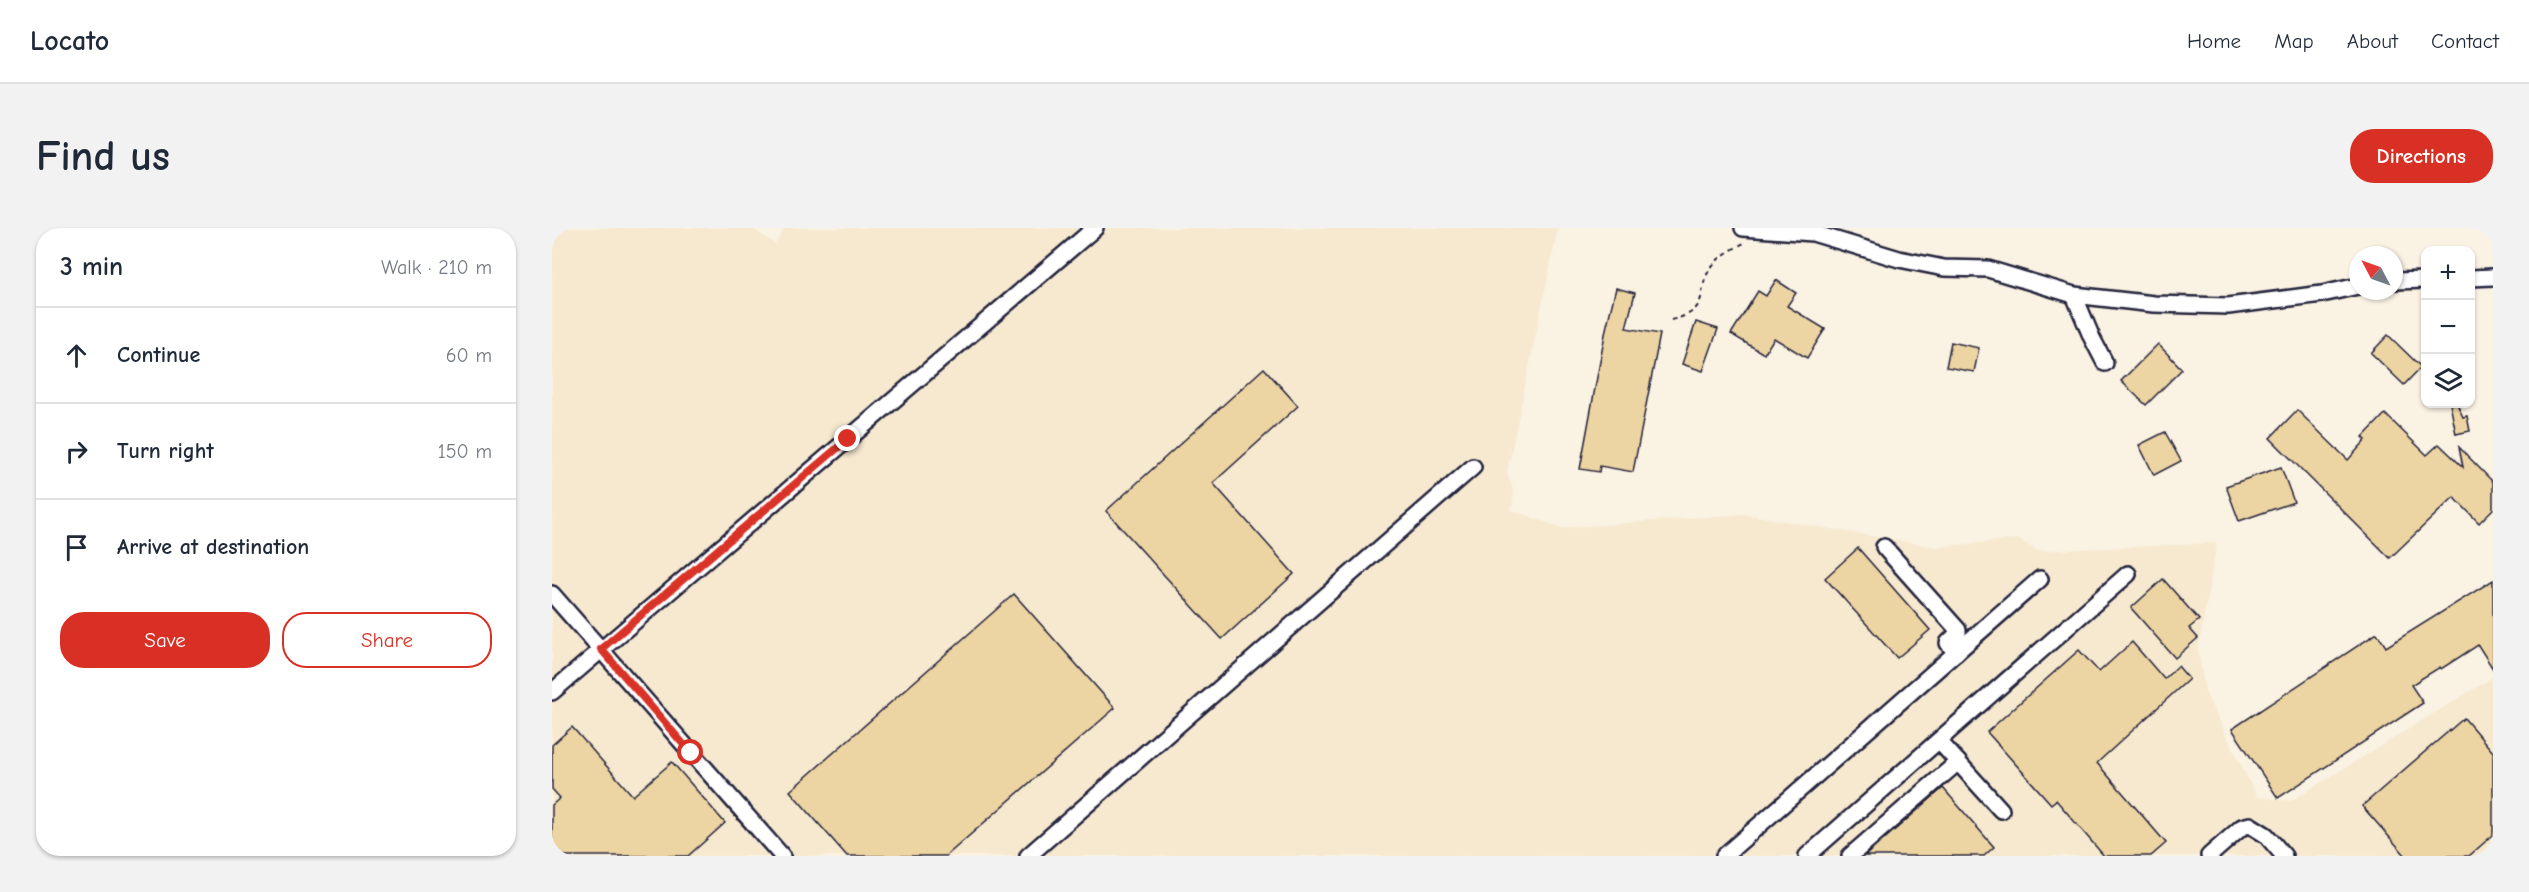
<!DOCTYPE html>
<meta charset="utf-8">
<style>
body{margin:0;font-family:"Comic Neue",sans-serif;background:#f2f2f3;color:#1f2937}
.controls{position:absolute;right:18px;top:18px;display:grid;overflow:hidden;border-radius:12px;box-shadow:0 2px 4px #0004}
.controls button{width:54px;height:54px;display:grid;place-items:center;padding:0;border:0;border-bottom:2px solid #e0e1e3;background:#fff;color:#1f2937;font:30px sans-serif}
.compass{position:absolute;left:1797px;top:18px;width:54px;height:54px;border-radius:50%;background:#fff;box-shadow:0 2px 4px #0004;rotate:311deg}
.stop{position:absolute;width:18px;height:18px;margin:-14px;border:4px solid #d93025;border-radius:50%;background:#fff}
.stop.end{background:#d93025;border-color:#fff;box-shadow:0 2px 6px #0008}
.list{margin:0;padding:0;list-style:none}
h2{display:flex;justify-content:space-between;align-items:center;height:78px;margin:0;padding:0 24px;font-size:26px}
h2 small{font-size:20px;font-weight:400;color:#747a83}
.list li{display:grid;grid-template-columns:39px 1fr auto;gap:18px;align-items:center;box-sizing:border-box;height:96px;padding:0 24px;border-top:2px solid #e0e1e3}
.list b{display:block;font-size:22px;white-space:nowrap}
.list em{font-size:20px;font-style:normal;color:#747a83}
.actions{display:flex;gap:12px;padding:18px 24px}
.actions a{flex:1;padding:14px 0;border:2px solid #d93025;border-radius:24px;text-align:center;font-size:21px;color:#d93025}
.actions .main{background:#d93025;color:#fff}
.icon{flex:none;width:33px;height:33px;fill:none;stroke:currentColor;stroke-width:2;stroke-linecap:round;stroke-linejoin:round}
.map{position:relative;flex:none;width:1941px;height:628px;overflow:hidden;border-radius:24px}
header{display:flex;align-items:center;gap:36px;box-sizing:border-box;height:84px;padding:0 30px;background:#fff;border-bottom:2px solid #e0e1e3}
header strong{font-size:28px}
nav{display:flex;gap:33px;margin-inline-start:auto;font-size:21px}
.intro{display:flex;align-items:center;justify-content:space-between;box-sizing:border-box;height:144px;padding:0 36px}
h1{margin:0;font-size:42px}
.button{padding:15px 27px;border-radius:24px;background:#d93025;color:#fff;font-size:21px;font-weight:700}
main{display:flex;gap:36px;padding:0 36px}
aside{flex:1;background:#fff;border-radius:24px;box-shadow:0 2px 4px #0004}
.map>svg:first-child{display:block}
</style>
<header>
<strong>Locato</strong>
<nav><a>Home</a><a>Map</a><a>About</a><a>Contact</a></nav>
</header>
<div class="intro"><h1>Find us</h1><a class="button">Directions</a></div>
<main>
<aside>
<h2>3 min<small>Walk · 210 m</small></h2>
<ul class="list">
<li><svg class="icon" aria-label="ahead" viewBox="0 0 24 24"><path d="M12 20V5M6 11l6-6 6 6"/></svg><div><b>Continue</b></div><em>60 m</em></li>
<li><svg class="icon" aria-label="right" viewBox="0 0 24 24"><path d="M7 20v-9h11M14 6l5 5-5 5"/></svg><div><b>Turn right</b></div><em>150 m</em></li>
<li><svg class="icon" aria-label="arrive" viewBox="0 0 24 24"><path d="M6 21V4h12l-3 4 3 4H6"/></svg><div><b>Arrive at destination</b></div></li>
</ul>
<div class="actions"><a class="main">Save</a><a>Share</a></div>
</aside>
<div class="map">
<svg width="1941" height="628" viewBox="0 0 1941 628">
<rect width="100%" height="100%" fill="#faf2e3"/>
<filter id="ink" filterUnits="userSpaceOnUse"><feTurbulence type="fractalNoise" baseFrequency=".0167" numOctaves="2"/><feDisplacementMap in="SourceGraphic" scale="12" xChannelSelector="R" yChannelSelector="G"/><feConvolveMatrix kernelMatrix="1 2 1 2 8 2 1 2 1" color-interpolation-filters="sRGB"/></filter>
<g filter="url(#ink)">
<!-- built -->
<polygon fill="#f6e9d0" points="0,0 200,0 223,16 233,0 1006,0 955,244 962,266 959,282 1010,300 1192,286 1384,319 1466,311 1486,323 1665,315 1646,421 1653,464 1705,569 1739,573 1941,449 1941,628 0,628"/>
<!-- building -->
<g fill="#edd4a3" stroke="#22223b" stroke-width="1.5">
<polygon points="1224,52 1244,65 1235,78 1273,101 1255,130 1222,110 1212,126 1179,106 1206,63 1214,68"/>
<polygon points="1064,60 1083,65 1074,100 1108,106 1081,244 1048,238 1047,244 1028,241 1054,101"/>
<polygon points="1144,94 1166,101 1151,143 1130,136"/>
<polygon points="1836,107 1869,139 1852,157 1819,125"/>
<polygon points="1399,114 1427,120 1422,144 1394,139"/>
<polygon points="1606,116 1630,141 1594,177 1569,153"/>
<polygon points="712,140 746,178 661,255 742,346 670,411 554,283"/>
<polygon points="1898,176 1905,176 1911,189 1915,188 1918,203 1904,206"/>
<polygon points="1745,182 1796,232 1814,212 1811,209 1833,186 1875,227 1887,216 1911,239 1907,219 1941,254 1941,281 1927,295 1902,269 1838,330 1718,210"/>
<polygon points="1613,204 1629,233 1602,247 1587,217"/>
<polygon points="1729,239 1742,274 1687,293 1674,258"/>
<polygon points="1306,320 1378,402 1345,430 1273,350"/>
<polygon points="1611,351 1647,392 1637,400 1646,410 1623,430 1579,380"/>
<polygon points="1941,352 1941,441 1926,417 1889,441 1888,439 1859,457 1871,475 1726,570 1680,501 1825,405 1834,419"/>
<polygon points="462,366 563,480 394,628 295,628 238,563"/>
<polygon points="1580,414 1612,451 1626,438 1637,451 1545,535 1614,615 1599,628 1552,628 1504,572 1499,576 1435,504 1527,422 1547,444"/>
<polygon points="1912,490 1941,524 1941,607 1917,628 1854,628 1810,578"/>
<polygon points="20,499 81,568 120,534 173,595 136,628 0,628 0,577 8,570 0,561 0,517"/>
<polygon points="1391,560 1442,619 1432,628 1313,628"/>
</g>
<g fill="none" stroke-linecap="round" stroke-linejoin="round">
<!-- minor casing -->
<g stroke="#22223b" stroke-width="20">
<g id="minor">
<polyline points="1191,0 1261,5 1347,31 1392,40 1436,41 1522,67 1602,76 1676,78 1770,66 1806,58"/>
<polyline points="1918,50 1941,49"/>
<polyline points="1842,53 1874,52"/>
<polyline points="1522,67 1540,110 1553,135"/>
<polyline points="1332,319 1406,402 1406,405 1396,415 1404,425"/>
<polyline points="0,366 230,628"/>
<polyline points="0,464 543,0"/>
<polyline points="1387,513 1449,582"/>
<polyline points="476,628 921,239"/>
<polyline points="1172,628 1488,351"/>
<polyline points="1255,628 1576,346"/>
<polyline points="1298,628 1406,534"/>
<polyline points="1657,628 1690,599 1698,597 1714,607 1732,628"/>
</g>
</g>
<!-- path -->
<path stroke="#22223b" stroke-width="2" stroke-dasharray="4.5 4.5" stroke-linecap="butt" d="M1119,92C1163,82 1141,61 1161,37C1169,27 1181,21 1192,15"/>
<!-- minor -->
<use href="#minor" stroke="#fff" stroke-width="15"/>
</g>
</g>
<g fill="none" stroke-linecap="round" stroke-linejoin="round" filter="url(#ink)">
<!-- route -->
<polyline stroke="#d93025" stroke-width="8" points="139,525 49,421 296,211"/>
</g>
</svg>
<div class="controls">
<button>+</button>
<button>−</button>
<button><svg class="icon" aria-label="layers" viewBox="0 0 24 24"><path d="M12 4l9 5-9 5-9-5zM3 14l9 5 9-5"/></svg></button>
</div>
<svg class="compass" viewBox="-18 -18 36 36"><path d="M0-13l5 13h-10z" fill="#e53935"/><path d="M0 13l5-13h-10z" fill="#747a83"/></svg>
<div class="stop" style="left:139px;top:525px"></div>
<div class="stop end" style="left:296px;top:211px"></div>
</div>
</main>
